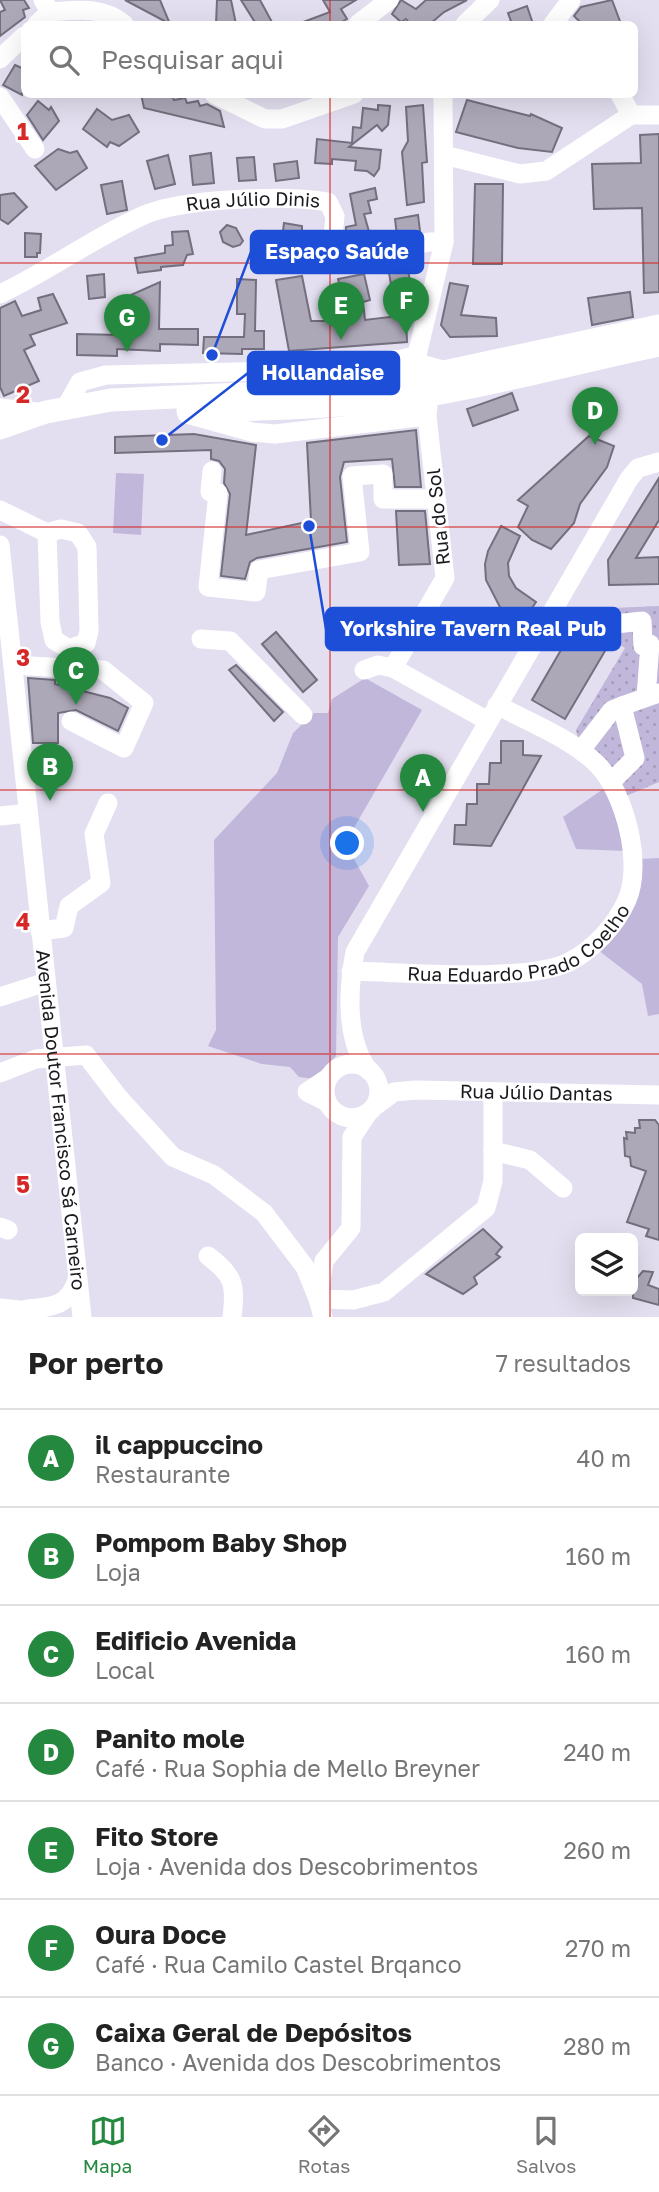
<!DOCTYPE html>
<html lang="pt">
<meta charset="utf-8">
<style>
body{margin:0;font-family:"Golos Text",sans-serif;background:#f6f6f6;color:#222}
.controls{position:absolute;right:21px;bottom:21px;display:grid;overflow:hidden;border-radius:10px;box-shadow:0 7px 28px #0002}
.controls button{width:63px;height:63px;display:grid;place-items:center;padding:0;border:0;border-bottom:2px solid #e0e0e0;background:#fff;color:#222;font:35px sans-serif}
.you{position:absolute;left:348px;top:844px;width:24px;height:24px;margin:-18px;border:5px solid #fff;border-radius:50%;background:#1a73e8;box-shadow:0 0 0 10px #1a73e833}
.badge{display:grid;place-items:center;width:46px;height:46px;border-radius:50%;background:#24893f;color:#fff;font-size:23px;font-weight:700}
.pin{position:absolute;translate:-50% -58px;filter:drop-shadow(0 2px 4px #0008)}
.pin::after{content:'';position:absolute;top:37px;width:24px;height:21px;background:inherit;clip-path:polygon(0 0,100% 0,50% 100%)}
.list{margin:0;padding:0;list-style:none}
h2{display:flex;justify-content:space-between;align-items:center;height:91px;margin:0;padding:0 28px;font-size:30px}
h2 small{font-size:23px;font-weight:400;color:#767676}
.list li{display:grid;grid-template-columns:46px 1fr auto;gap:21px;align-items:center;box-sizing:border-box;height:98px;padding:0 28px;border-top:2px solid #e0e0e0}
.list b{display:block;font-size:26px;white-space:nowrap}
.list p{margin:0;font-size:23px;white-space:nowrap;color:#767676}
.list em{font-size:23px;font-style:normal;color:#767676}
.icon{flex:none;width:38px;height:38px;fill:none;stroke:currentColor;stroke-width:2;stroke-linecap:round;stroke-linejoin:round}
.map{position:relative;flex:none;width:659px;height:1317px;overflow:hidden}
.search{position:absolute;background:#fff;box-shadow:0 7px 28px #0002;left:21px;right:21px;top:21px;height:77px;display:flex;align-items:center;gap:18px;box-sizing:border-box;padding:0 24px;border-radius:10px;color:#767676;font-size:26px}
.sheet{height:777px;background:#fff}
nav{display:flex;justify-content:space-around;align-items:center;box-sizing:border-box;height:98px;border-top:2px solid #e0e0e0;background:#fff;font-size:19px;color:#767676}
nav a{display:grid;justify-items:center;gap:4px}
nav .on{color:#24893f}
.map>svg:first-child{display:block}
</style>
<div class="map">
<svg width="659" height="1317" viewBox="0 0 659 1317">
<defs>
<pattern id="park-dots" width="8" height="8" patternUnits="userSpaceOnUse" patternTransform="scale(1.75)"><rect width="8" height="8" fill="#c1b7db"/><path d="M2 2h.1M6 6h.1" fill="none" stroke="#a59dbc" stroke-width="1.8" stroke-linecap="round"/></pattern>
</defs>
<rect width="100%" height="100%" fill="#e3dff0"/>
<!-- grass -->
<g fill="#c1b7db">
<polygon points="116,473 144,474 141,535 113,533"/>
<polygon points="365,678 422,710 351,833 353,837 348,848 369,886 338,937 336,1056 314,1079 299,1077 290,1067 262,1064 208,1046 216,1030 214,840 277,773 293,733 314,713 328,713 332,699"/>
<polygon points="606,787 626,851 576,849 563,817"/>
<polygon points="659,858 659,1014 648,1016 642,984 598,950 640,859"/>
</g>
<!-- park -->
<polygon fill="url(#park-dots)" points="659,606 659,782 619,799 581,750 576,730 625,648 579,619 589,609"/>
<!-- building -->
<g fill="#ada8b8" stroke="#736f7e" stroke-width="2">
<polygon points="0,0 24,0 29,8 23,10 25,17 0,36 0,12 5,10"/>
<polygon points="125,0 160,0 170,24"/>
<polygon points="217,0 231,0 236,24 216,24"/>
<polygon points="241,0 260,0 273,24 256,24"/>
<polygon points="323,0 356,0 341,9 347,19 338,24 298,24 330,12"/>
<polygon points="401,0 416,9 426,0 467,0 444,12 430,24 410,24 406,19 401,22 392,14"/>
<polygon points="612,0 621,24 582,24 574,16 581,7"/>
<polygon points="527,6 533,24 512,24 508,13"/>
<polygon points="15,65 24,69 22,95 3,85"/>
<polygon points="141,94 172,95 174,100 185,98 187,103 198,101 200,106 207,104 220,111 224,127 144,108"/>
<polygon points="467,100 530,116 531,114 562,128 552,152 518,148 456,132"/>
<polygon points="38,101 49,110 51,107 59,121 43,140 27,115"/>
<polygon points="378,105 390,106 388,125 382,131 377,125 349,147 381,150 379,169 374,176 367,171 355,170 356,161 332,159 332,164 315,163 317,139 352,143 353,127 361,128 363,108 378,110"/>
<polygon points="423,105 427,162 422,163 424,202 407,205 402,152 408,141 406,107"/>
<polygon points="97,109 112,120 129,115 139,132 119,146 110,142 107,147 83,129"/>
<polygon points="659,134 659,292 644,293 642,208 594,209 592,164 641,163 640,135"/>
<polygon points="58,149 70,153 77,151 87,168 56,190 35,166"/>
<polygon points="211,153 214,183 193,185 190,156"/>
<polygon points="168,155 175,184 155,189 147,161"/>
<polygon points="254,157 256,180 239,181 237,158"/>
<polygon points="297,161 299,178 276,181 274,164"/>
<polygon points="122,181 127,210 107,214 101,185"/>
<polygon points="475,184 503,184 502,264 473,264"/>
<polygon points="375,188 377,199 368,201 371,213 364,214 372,242 345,248 346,227 356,225 350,194"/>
<polygon points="14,193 27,207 8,224 0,219 0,195"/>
<polygon points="418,215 420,231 397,236 395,219"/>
<polygon points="284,223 302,226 302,246 295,245 295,249 281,247"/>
<polygon points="227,225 236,228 243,241 240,245 233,247 223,242 220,232"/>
<polygon points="188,231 193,254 187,255 183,265 161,267 161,270 138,273 135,258 165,253 165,246 173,245 172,232"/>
<polygon points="25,233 41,234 40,253 37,253 37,257 25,257"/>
<polygon points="408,270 411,287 392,290 389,273"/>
<polygon points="104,274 105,297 89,299 87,276"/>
<polygon points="364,274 370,300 363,302 365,320 406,315 407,342 289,351 276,280 302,276 311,321 326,321 352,318 346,294 342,295 338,279"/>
<polygon points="237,279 256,280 255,331 264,331 264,349 242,349 242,354 203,353 204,337 244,337 245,314 237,314"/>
<polygon points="160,282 159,329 198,329 198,345 160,344 160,351 117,349 117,356 77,355 77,334 120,335 120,330 130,331 131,295"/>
<polygon points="450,283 468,286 461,315 496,318 497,336 450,337 441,325"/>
<polygon points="630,292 633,317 592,325 588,298"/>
<polygon points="53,294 67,323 30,335 35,345 24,350 39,381 4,396 0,387 0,308 15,301 22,316 41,310 38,298"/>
<polygon points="512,393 518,410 473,426 467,409"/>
<polygon points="416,430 421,487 395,487 392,459 344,462 340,477 347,542 257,558 250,562 245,579 221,576 230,494 224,483 225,469 219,461 211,459 211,450 115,453 115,437 194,434 256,445 246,535 311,521 307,443"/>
<polygon points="589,436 614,446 607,467 580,504 574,523 551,549 532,540 518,527 528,506 518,500"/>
<polygon points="659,478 659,520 636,558 659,557 659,584 609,585 608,560"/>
<polygon points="396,511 425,511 430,564 399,565"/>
<polygon points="501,526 520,536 508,563 509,576 516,588 536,602 522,623 502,611 486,580 485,564 488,551"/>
<polygon points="579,619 602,636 612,639 565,719 532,700"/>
<polygon points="276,632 317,680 303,692 262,644"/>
<polygon points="236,665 283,712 274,721 229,670"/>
<polygon points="28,678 55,680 55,684 110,698 128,708 118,731 76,710 58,713 58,743 33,743"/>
<polygon points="501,741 523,741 523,755 541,756 491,846 454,844 455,825 466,825 467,804 477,804 477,784 489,784 490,763 501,763"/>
<polygon points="639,1120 655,1120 659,1125 659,1240 646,1236 649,1229 627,1222 646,1171 631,1166 630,1157 625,1156 624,1138 627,1139 626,1132 635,1133 635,1128 640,1128"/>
<polygon points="483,1229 502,1247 496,1254 500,1257 474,1277 477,1284 463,1294 426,1274"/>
<polygon points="643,1271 653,1272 648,1285 659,1289 659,1305 633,1298 633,1276 638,1277"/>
</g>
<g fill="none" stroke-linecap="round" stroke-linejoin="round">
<!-- minor -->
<g stroke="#fff" stroke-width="19">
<path d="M43,0L50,12C78,10 102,6 124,24"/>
<polyline points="37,24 50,12"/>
<polyline points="358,24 389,0"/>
<polyline points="465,24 490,0"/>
<polyline points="553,24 571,0"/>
<polyline points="0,59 24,36"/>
<polyline points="214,94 265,119 282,119 354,94"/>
<polyline points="620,94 631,115"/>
<polyline points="0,97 35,149"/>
<polyline points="444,155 520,174 546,171 631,115 659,115"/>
<path id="s1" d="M0,294C49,271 93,238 142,216C180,198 286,195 328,202L335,216L331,255L342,261L429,242H444"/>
<polyline points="403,359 417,355 444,242 443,94"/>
<polyline points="66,407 80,382 106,375 272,371 403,359 446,371"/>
<polyline points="0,408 37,412"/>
<polyline points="187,414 252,432 275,434 427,416"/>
<polyline points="212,471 210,492 218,493 208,587 256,592 259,570 360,552 352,476 383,474 383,499 436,499"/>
<polyline points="0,510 47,533 61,529 78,533 87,547 89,631 86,643 69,649 54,640 50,622 47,533"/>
<path id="s2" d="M0,545L82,1317"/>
<polyline points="607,625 642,621 643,646 650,644 646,697"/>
<polyline points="201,639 230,641 303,715"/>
<polyline points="13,665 103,670 144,703 124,748 71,721"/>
<polyline points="393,668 445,578 427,416 429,395"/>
<polyline points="364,670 378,665 393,668 488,721"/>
<polyline points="581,750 612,710 622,706"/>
<polyline points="611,782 635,758 622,706 659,693"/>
<polyline points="0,816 28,813"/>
<polyline points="40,931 64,928 69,906 101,883 94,834 108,803"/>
<path id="s3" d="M351,971C403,972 527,983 569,962C593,950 616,925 627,900C643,863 625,794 598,765C571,738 530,723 497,705"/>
<polyline points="0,997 46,982"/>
<circle cx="352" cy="1091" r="27"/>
<path d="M369,1071C345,1040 348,989 355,952L629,479L638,468L659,462"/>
<polyline points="0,1073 36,1059 86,1055 119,1098 173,1157 214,1175 264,1213 305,1267 318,1299 353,1300 384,1292 486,1208 493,1181 493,1092"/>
<polyline points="327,1102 307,1092 328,1078"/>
<path id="s4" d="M375,1106L394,1092L416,1090L659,1095"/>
<polyline points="493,1151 530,1160 563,1188"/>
<polyline points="0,1227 8,1230"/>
<path d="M208,1256C234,1275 236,1285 232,1317"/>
<polyline points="0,1308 39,1312"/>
<path d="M27,1309C52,1307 69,1306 77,1280"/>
<polyline points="323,1317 318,1299 324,1261 351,1228 352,1137 368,1113"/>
</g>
<!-- major -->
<g stroke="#fff" stroke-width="23">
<path d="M188,411C268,409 349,408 428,395C506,382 582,361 659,345"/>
<polyline points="0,428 46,412 111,400 326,390 406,380 659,326"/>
</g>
</g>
<!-- grid -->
<path fill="none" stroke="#d62828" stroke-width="2" stroke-opacity="0.55" d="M330,0V24M330,94V1317M0,263H659M0,527H659M0,790H659M0,1054H659"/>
<g text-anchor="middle" stroke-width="5" stroke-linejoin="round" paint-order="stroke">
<!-- street labels -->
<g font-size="19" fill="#1b191f" stroke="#fff">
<text dy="7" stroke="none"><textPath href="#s1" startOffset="275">Rua Júlio Dinis</textPath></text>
<text transform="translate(438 517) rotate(-96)" y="7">Rua do Sol</text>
<text dy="7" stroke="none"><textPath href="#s3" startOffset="178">Rua Eduardo Prado Coelho</textPath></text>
<text dy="7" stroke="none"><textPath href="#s4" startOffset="166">Rua Júlio Dantas</textPath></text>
<text dy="7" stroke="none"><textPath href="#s2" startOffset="578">Avenida Doutor Francisco Sá Carneiro</textPath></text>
</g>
</g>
<g font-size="23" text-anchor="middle" font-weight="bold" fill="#d62828" stroke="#fff" stroke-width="5" stroke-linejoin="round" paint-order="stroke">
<text x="23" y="140">1</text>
<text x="23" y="403">2</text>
<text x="23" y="666">3</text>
<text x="23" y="930">4</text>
<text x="23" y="1193">5</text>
</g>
<!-- callouts -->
<path fill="none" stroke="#1d4ed8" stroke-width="2.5" d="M212 355L251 252M162 440L248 373M309 526L326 629"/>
<g fill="#1d4ed8" stroke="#fff" stroke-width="2.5">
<circle cx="212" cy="355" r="7"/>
<circle cx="162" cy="440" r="7"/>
<circle cx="309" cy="526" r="7"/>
</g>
<g fill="#1d4ed8" stroke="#1d4ed8" stroke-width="2.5">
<rect x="251" y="231" width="172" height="42" rx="7"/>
<rect x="248" y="352" width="151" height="42" rx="7"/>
<rect x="326" y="608" width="294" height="42" rx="7"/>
</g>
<g font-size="21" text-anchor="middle" font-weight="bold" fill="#fff">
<text x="337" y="259">Espaço Saúde</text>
<text x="323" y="380">Hollandaise</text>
<text x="473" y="636">Yorkshire Tavern Real Pub</text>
</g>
</svg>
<div class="controls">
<button><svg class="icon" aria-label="layers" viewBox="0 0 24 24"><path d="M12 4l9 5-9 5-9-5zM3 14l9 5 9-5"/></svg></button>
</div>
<div class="you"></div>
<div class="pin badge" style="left:423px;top:812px">A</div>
<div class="pin badge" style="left:50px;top:801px">B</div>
<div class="pin badge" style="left:76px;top:705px">C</div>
<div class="pin badge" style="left:595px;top:445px">D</div>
<div class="pin badge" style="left:341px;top:340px">E</div>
<div class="pin badge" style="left:406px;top:335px">F</div>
<div class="pin badge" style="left:127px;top:352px">G</div>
<div class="search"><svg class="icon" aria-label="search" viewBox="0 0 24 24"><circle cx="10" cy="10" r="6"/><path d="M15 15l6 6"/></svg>Pesquisar aqui</div>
</div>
<section class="sheet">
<h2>Por perto<small>7 resultados</small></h2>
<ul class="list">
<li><span class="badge">A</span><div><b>il cappuccino</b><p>Restaurante</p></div><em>40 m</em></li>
<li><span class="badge">B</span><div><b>Pompom Baby Shop</b><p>Loja</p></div><em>160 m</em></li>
<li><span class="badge">C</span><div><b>Edificio Avenida</b><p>Local</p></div><em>160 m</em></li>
<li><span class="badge">D</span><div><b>Panito mole</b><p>Café · Rua Sophia de Mello Breyner</p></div><em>240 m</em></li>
<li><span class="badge">E</span><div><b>Fito Store</b><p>Loja · Avenida dos Descobrimentos</p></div><em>260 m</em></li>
<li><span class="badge">F</span><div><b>Oura Doce</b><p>Café · Rua Camilo Castel Brqanco</p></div><em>270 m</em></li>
<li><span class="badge">G</span><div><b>Caixa Geral de Depósitos</b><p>Banco · Avenida dos Descobrimentos</p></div><em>280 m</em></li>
</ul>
</section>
<nav>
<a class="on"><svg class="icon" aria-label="map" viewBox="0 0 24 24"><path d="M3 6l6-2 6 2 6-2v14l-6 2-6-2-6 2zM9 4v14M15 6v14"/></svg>Mapa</a>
<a><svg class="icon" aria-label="directions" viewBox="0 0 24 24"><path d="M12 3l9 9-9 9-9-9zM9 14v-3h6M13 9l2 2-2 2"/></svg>Rotas</a>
<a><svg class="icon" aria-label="saved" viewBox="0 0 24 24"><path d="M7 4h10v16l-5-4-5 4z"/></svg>Salvos</a>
</nav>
